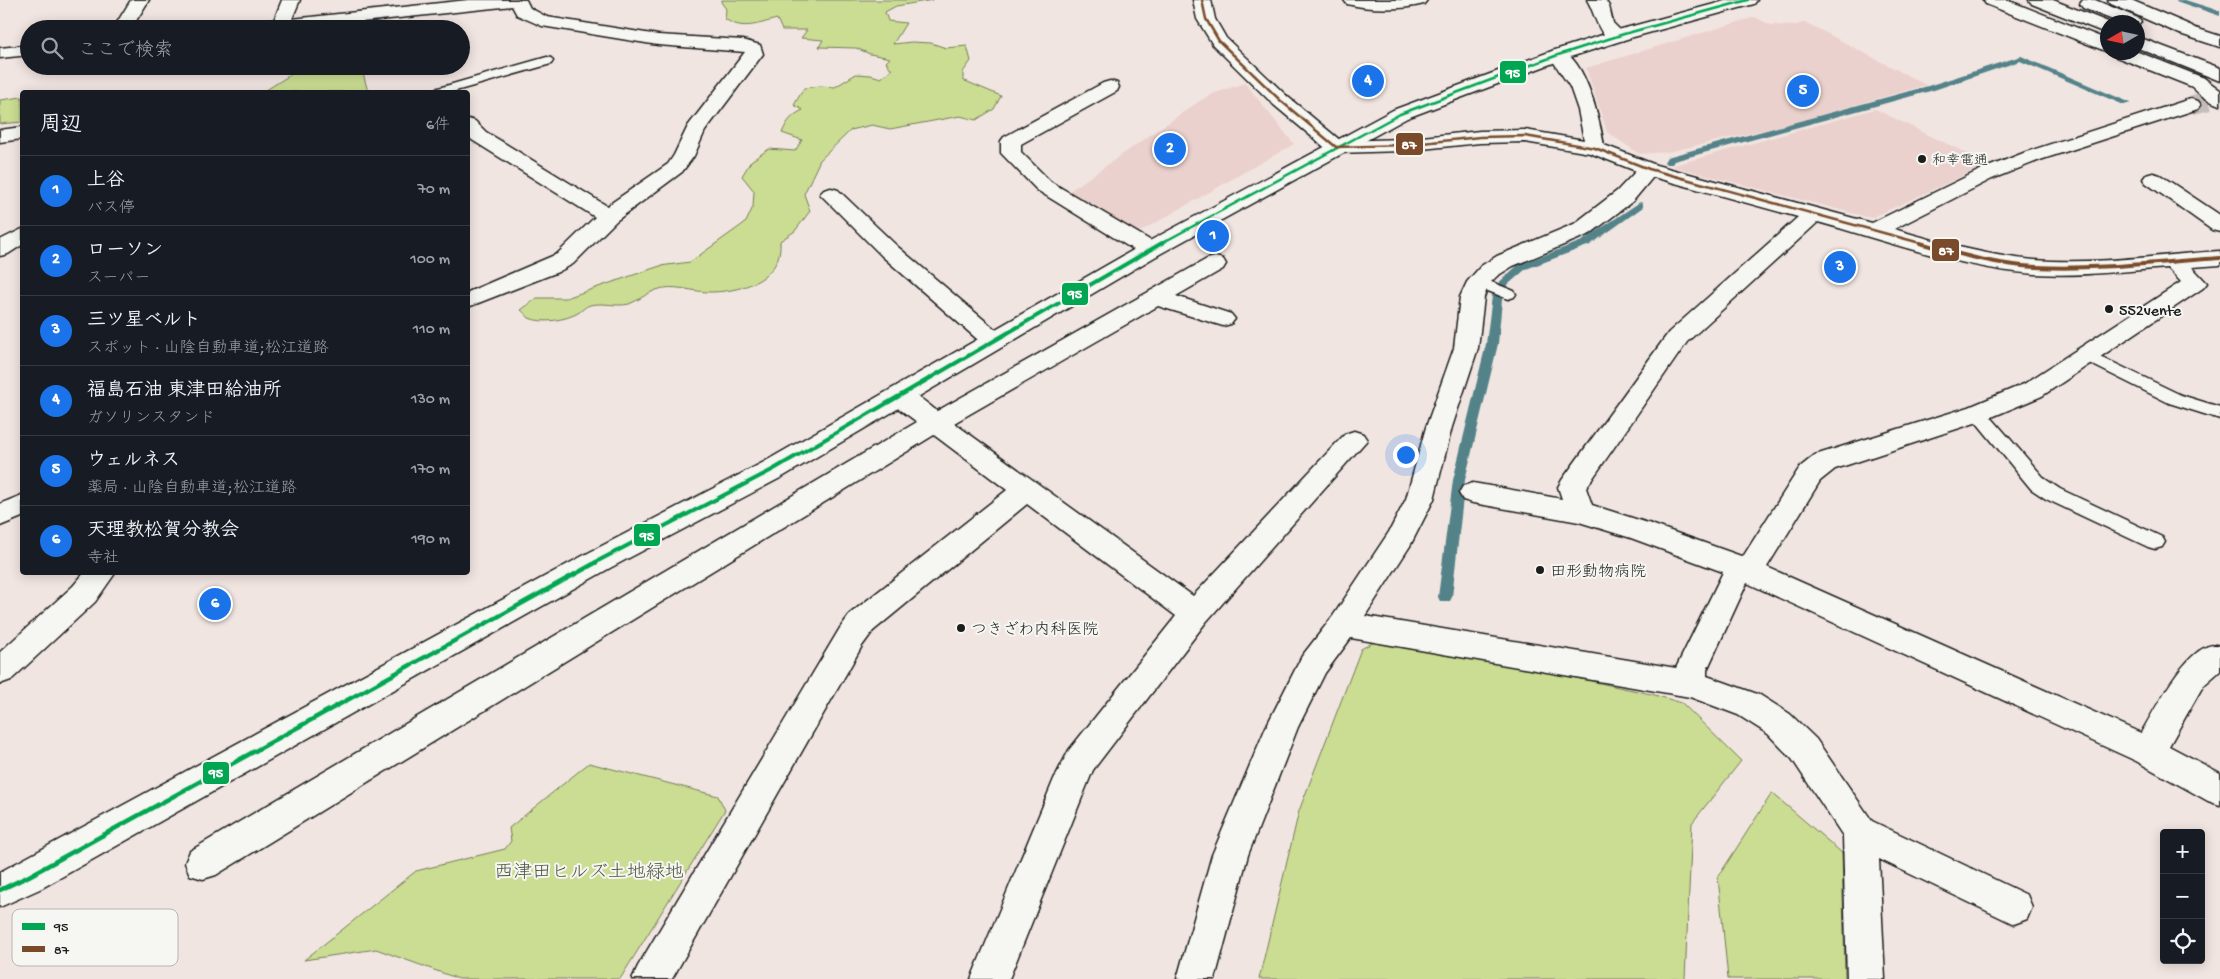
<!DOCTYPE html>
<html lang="ja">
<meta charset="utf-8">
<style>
body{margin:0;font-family:"Gochi Hand","Klee One",sans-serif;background:#20242c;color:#f1f3f6}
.controls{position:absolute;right:15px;bottom:15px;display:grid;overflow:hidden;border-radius:5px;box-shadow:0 2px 12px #0003}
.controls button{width:45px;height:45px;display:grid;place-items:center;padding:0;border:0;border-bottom:1px solid #363941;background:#171b24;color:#f1f3f6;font:25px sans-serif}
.compass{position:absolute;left:2100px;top:15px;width:45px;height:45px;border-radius:50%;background:#171b24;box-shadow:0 2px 12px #0003;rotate:261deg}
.you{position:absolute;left:1405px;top:454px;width:18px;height:18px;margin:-12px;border:4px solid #fff;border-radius:50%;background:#1a73e8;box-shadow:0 0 0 8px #1a73e833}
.badge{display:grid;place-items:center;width:32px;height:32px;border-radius:50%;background:#1a73e8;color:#fff;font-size:16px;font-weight:700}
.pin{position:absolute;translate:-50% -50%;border:2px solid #fff;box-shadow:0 1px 5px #0006}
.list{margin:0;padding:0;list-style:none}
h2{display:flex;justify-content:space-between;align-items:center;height:65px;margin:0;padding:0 20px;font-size:21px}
h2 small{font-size:16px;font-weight:400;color:#9ea1a6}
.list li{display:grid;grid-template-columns:32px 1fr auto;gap:15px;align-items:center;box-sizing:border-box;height:70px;padding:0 20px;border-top:1px solid #363941}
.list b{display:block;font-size:19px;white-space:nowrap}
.list p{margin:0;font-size:16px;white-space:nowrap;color:#9ea1a6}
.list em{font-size:16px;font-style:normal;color:#9ea1a6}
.icon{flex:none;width:28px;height:28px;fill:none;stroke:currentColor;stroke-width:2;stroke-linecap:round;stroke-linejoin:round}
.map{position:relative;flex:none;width:2220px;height:979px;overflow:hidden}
.search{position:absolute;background:#171b24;box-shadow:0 2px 12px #0003;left:20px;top:20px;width:450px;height:55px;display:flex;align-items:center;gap:12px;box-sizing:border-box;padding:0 18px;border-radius:28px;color:#9ea1a6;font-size:19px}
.panel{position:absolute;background:#171b24;box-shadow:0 2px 12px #0003;left:20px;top:90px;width:450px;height:485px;border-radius:5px}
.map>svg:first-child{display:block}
</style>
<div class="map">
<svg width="2220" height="979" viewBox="0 0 2220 979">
<rect width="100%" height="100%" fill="#f1e5e1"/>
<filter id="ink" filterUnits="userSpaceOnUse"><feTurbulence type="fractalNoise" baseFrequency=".02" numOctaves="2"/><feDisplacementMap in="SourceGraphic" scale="10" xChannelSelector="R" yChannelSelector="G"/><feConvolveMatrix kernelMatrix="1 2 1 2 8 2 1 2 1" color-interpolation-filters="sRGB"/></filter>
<g filter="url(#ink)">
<!-- built -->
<g fill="#ebd1cd">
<polygon points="1755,17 1771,25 1794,26 1805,22 1926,85 1774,128 1668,152 1639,154 1607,132 1586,68"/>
<polygon points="1245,83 1294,144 1136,234 1068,192 1201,100 1215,93"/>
<polygon points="1875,109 1989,164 1871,218 1671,166"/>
</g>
<!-- green -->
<g fill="#cadd92" stroke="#737c57">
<path d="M722,0H933L896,6L885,12L888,21L906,23L893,44L912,42L931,43L946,48L967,46L971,61L963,72V80L1001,96L994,109L976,120L960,116L890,129L872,125L851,130L820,160L804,194L810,211L795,231L780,241C783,278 744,291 713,292C694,293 674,283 656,290C647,293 638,301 629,304C617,307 603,302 590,305C585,306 582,311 578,313C566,320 542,324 529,318C527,316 524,312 521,310L537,298H566L660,266L690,262L746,222L753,207L754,191L742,176L751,161L769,149L795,151L802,140L782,133C787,121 792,115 803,110L794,105L804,88L820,86L835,87L856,74L871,75L881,78L892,70L886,62L890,58L870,54L856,48L819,47L823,40L801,38L807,30H782L777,19C757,24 743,31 725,19L726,9L721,2Z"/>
<polygon points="355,66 361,66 368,92 263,92 298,70"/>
<polygon points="22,97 22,122 0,124 0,100"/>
<polygon points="1374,642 1417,650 1417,645 1444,649 1445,655 1548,672 1651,694 1682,703 1741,761 1692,823 1685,979 1259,979 1299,811 1361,649"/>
<polygon points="589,763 718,796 725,810 620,979 459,979 376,949 304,960 416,871 505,849 511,841 509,828"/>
<polygon points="1772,793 1842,853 1845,979 1728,979 1718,877"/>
</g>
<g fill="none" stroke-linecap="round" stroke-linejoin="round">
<!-- stream -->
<g fill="#538389" fill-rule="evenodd">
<polygon points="2173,0 2185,0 2220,11 2220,16"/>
<polygon points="2021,56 2131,103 2124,105 2020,61 1934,90 1674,161 1672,164 1666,164 1664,162 1667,157 1928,86"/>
<polygon points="1640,202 1643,203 1643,207 1590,245 1526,269 1503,289 1498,344 1465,480 1452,597 1450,601 1440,601 1438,597 1453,480 1486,344 1493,288 1518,265 1582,241"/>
</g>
<!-- minor-tunnel -->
<polyline stroke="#c6bdba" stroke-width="19" stroke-dasharray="19 10" stroke-linecap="butt" points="2191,105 2220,98"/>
<!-- service casing -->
<g stroke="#1c1c1c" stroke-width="3">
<g id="service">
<polygon points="547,57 551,58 553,61 551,64 452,92 434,92 435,89"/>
<polygon points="1479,277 1514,291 1516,294 1514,297 1508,299 1473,285 1471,282 1473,279"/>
<polygon points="2085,349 2181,395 2220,407 2220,419 2169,403 2079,358 2077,354 2079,350"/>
<polygon points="1978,407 1984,409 2045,479 2060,489 2162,537 2165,542 2162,547 2155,549 2148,547 2046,499 2031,489 1972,417 1969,413 1972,409"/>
</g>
</g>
<!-- minor casing -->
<g stroke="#1c1c1c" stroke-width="3">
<g id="minor">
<polygon points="131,0 149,0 131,29 113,29"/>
<polygon points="282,0 300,0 292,19 468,0 526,0 530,8 547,17 658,35 743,40 760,45 763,54 705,131 694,156 682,172 616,221 573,264 558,272 468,307 468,292 557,254 595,217 472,140 468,136 468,119 475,121 486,132 607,206 668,164 674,155 688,126 745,52 658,45 542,26 517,15 512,6 295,29 235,29 238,25 274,20"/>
<path d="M1193,0H1211L1215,19L1226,38L1288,97L1341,141L1403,139L1480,131L1525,130L1584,140L1578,110L1570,87L1549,55L1552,51C1583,43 1600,122 1604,145L1656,165L1872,223L1978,171L2026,152L2184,101L2191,99L2198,101L2201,105L2198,109L2040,160L1992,179L1894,229C1940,242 1986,256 2034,260C2095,265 2159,255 2220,251V265L2192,267L2207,283L2203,288L2042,396L1987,419L1835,469L1820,481L1767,567L2141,733C2154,712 2191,636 2220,646V671L2203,686L2169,746L2220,773V805L2208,801L2136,761L1747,583L1707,670V676L1760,695L1790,714L1816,739L1872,821L2027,895L2032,907L2027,919L2014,924L1879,859L1885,979H1847L1843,836L1792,759L1768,734L1738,715L1690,697L1351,638L1325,673L1298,727L1248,855L1215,979H1177L1212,855L1266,727L1302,656L1333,616L1389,532L1406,499L1426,427L1454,348L1460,297L1467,282L1481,266L1497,256L1574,224L1617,191L1636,171L1590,153L1525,142L1480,143L1403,151L1336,153L1329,151L1274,105L1213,45L1197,19ZM1653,177L1798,217L1669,332L1562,480L1558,487L1562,499L1473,483L1463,486L1459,493L1463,500L1473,503L1579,522L1631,538L1723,572L1676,668L1365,616L1410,546L1434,499L1452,427L1478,348L1484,297L1489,284L1497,276L1513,266L1590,234L1633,201ZM1818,222C1886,241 1964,269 2035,274C2079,277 2124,271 2168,268L2181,282L2024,384L1969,407L1815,455L1800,467L1744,555L1741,556L1651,524L1592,505L1586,488L1687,342Z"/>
<path d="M1344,0H1427L1424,4C1400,10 1371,10 1347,4Z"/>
<path d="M1587,0H1605L1609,6L1613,23L1626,36L1623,40C1598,46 1597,15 1587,0Z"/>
<polygon points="29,45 29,55 0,58 0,48"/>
<path d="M2197,76L2204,78L2220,90V105C2209,102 2194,91 2188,82L2190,78Z"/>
<polygon points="1110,81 1117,83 1119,87 1117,91 1021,144 1021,152 1051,182 1158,245 1161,250 1158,255 1150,257 1142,255 1037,190 1001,153 1001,141 1004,137 1103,83"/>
<polygon points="22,127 22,139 0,142 0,130"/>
<polygon points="2153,173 2160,175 2220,215 2220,232 2212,230 2146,183 2143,179 2146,175"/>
<polygon points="831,188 838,190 898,247 1003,336 1006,341 1003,346 994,349 985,346 882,256 820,194 824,190"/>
<polygon points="22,229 22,245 8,254 0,256 0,240"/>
<path d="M1215,257L1223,259L1226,264L1223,269L1176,296L1231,314L1235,319L1231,324L1223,326L1158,306L954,423L1193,596L1345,434L1354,431L1363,434L1367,440L1206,622L1093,770L1009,979H971L1054,779L1069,750L1176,616L1027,504L873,631L862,646L672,979H632L638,966L840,628L851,613L1007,490L934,435L216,875L203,879L190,875L185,863L190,851L917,422L890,402L886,396L890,390C909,385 922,400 937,411L1207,259Z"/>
<polygon points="22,495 22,517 0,526 0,504"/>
<polygon points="85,572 116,572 95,602 11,680 0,684 0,652 73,586"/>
</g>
</g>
<!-- tertiary casing -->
<g stroke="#1c1c1c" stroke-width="3">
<g id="tertiary">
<polygon points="1729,0 1757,0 1754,4 1630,38 1564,59 1407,118 1158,255 784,476 610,568 42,888 0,907 0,872 590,552 764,462 1142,245 1393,110 1552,51 1618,30"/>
<polygon points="1983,0 2007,0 2108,40 2108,52 1986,4"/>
<polygon points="2108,0 2131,0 2192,26 2195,30 2192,34 2180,34 2111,4"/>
<polygon points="2111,52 2138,52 2204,78 2206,82 2204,86 2197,88 2190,86 2114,56"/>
</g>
</g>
<!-- motorway casing -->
<g stroke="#1c1c1c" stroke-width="3">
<g id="motorway">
<polygon points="2029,0 2053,0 2108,22 2108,34 2032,4"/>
<polygon points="2083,0 2095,0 2138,18 2141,22 2138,26 2138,22 2118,22 2083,8 2080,4"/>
<polygon points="2186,25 2220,36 2220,47 2180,34 2177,30 2180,26"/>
<polygon points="2138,37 2220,68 2220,81 2138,48"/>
</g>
</g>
<!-- service -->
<use href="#service" fill="#f6f6f2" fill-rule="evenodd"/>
<!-- minor -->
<use href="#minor" fill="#f6f6f2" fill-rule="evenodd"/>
<!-- tertiary -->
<use href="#tertiary" fill="#f6f6f2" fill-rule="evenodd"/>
<!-- motorway -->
<use href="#motorway" fill="#f6f6f2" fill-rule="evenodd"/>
<!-- bus-1-far2 casing -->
<g stroke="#f6f6f2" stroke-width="5">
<polyline id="bus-1-far2" points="1160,244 1400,114 1558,55 1624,34 1748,0"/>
</g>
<!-- bus-1-far1 casing -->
<g stroke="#f6f6f2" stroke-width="8">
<polyline id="bus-1-far1" points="594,563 774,469 1162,243"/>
</g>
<!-- bus-1 casing -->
<g stroke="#f6f6f2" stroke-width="8">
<polyline id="bus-1" points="0,890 29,876 597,562"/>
</g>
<!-- bus-2-far1 casing -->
<g stroke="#f6f6f2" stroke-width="5">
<polyline id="bus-2-far1" points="1202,0 1206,19 1219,41 1281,101 1336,147 1403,145 1480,137 1525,136 1595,148 1649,169 1924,244"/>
</g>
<!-- bus-2 casing -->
<g stroke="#f6f6f2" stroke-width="8">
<path id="bus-2" d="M1920,243C1958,254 1996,265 2036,267C2097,270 2159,262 2220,258"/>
</g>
<!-- bus-1-far2 -->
<use href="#bus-1-far2" stroke="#00a651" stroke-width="2.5"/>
<!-- bus-1-far1 -->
<use href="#bus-1-far1" stroke="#00a651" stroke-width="4"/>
<!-- bus-1 -->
<use href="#bus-1" stroke="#00a651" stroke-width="4.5"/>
<!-- bus-2-far1 -->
<use href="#bus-2-far1" stroke="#7a4b2a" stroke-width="2.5"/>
<!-- bus-2 -->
<use href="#bus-2" stroke="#7a4b2a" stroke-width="4"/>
</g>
</g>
<!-- markers -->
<g fill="#1c1c1c" stroke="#f6f6f2" stroke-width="2">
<circle cx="1922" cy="159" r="5"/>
<circle cx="2109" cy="309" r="5"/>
<circle cx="1540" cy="570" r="5"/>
<circle cx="961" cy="628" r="5"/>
</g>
<g text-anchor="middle" stroke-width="4" stroke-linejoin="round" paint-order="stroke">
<!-- far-poi labels -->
<g font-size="14" fill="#1c1c1c" stroke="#f6f6f2" text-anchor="start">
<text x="1932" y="164">和幸電通</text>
</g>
<!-- poi labels -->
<g font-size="16" fill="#1c1c1c" stroke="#f6f6f2" text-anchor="start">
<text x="2119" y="315">552vente</text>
<text x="1550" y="576">田形動物病院</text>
<text x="971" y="634">つきざわ内科医院</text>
</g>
<!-- near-park labels -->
<g font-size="19" fill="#50563f" stroke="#f6f6f2">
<text x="589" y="877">西津田ヒルズ土地緑地</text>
</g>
</g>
<!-- legend -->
<rect x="12" y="909" width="166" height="57" rx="8" fill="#f6f6f2" stroke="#b5b5b2" stroke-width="1"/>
<rect x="22" y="923" width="23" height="7" fill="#00a651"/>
<rect x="22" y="946" width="23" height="6" fill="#7a4b2a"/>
<g font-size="14" fill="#1c1c1c">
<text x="54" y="931">95</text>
<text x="54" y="954">87</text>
</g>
<g stroke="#f6f6f2" stroke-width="2">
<rect x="1499" y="60" width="28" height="24" rx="5" fill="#00a651"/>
<rect x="1395" y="132" width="29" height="24" rx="5" fill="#7a4b2a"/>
<rect x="1931" y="238" width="29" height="24" rx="5" fill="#7a4b2a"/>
<rect x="1061" y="282" width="28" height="24" rx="5" fill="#00a651"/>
<rect x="633" y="523" width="28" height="24" rx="5" fill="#00a651"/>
<rect x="202" y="761" width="28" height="24" rx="5" fill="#00a651"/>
</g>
<g font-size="14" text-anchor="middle" font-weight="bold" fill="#fff">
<text x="1513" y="77">95</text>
<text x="1409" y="149">87</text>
<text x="1946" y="255">87</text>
<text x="1075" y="298">95</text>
<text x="647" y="540">95</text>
<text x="216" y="777">95</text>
</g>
</svg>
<div class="controls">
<button>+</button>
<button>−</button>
<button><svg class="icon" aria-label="locate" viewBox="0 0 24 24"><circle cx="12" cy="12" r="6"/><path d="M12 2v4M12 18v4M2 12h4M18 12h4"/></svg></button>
</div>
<svg class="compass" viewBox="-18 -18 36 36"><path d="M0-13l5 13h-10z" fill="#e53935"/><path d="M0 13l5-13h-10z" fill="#9ea1a6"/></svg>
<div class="you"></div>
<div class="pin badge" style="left:1213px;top:236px">1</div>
<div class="pin badge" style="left:1170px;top:149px">2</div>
<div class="pin badge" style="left:1840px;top:267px">3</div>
<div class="pin badge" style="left:1368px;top:81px">4</div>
<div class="pin badge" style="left:1803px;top:91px">5</div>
<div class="pin badge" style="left:215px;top:604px">6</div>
<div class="search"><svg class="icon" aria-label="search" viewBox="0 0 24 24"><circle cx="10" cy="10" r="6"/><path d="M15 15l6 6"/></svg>ここで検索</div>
<section class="panel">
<h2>周辺<small>6件</small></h2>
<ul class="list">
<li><span class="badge">1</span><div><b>上谷</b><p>バス停</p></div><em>70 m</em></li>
<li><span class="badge">2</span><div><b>ローソン</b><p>スーパー</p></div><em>100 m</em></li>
<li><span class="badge">3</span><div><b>三ツ星ベルト</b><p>スポット · 山陰自動車道;松江道路</p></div><em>110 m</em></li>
<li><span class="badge">4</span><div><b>福島石油 東津田給油所</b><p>ガソリンスタンド</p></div><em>130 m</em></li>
<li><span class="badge">5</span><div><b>ウェルネス</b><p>薬局 · 山陰自動車道;松江道路</p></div><em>170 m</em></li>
<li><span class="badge">6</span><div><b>天理教松賀分教会</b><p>寺社</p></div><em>190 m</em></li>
</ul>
</section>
</div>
